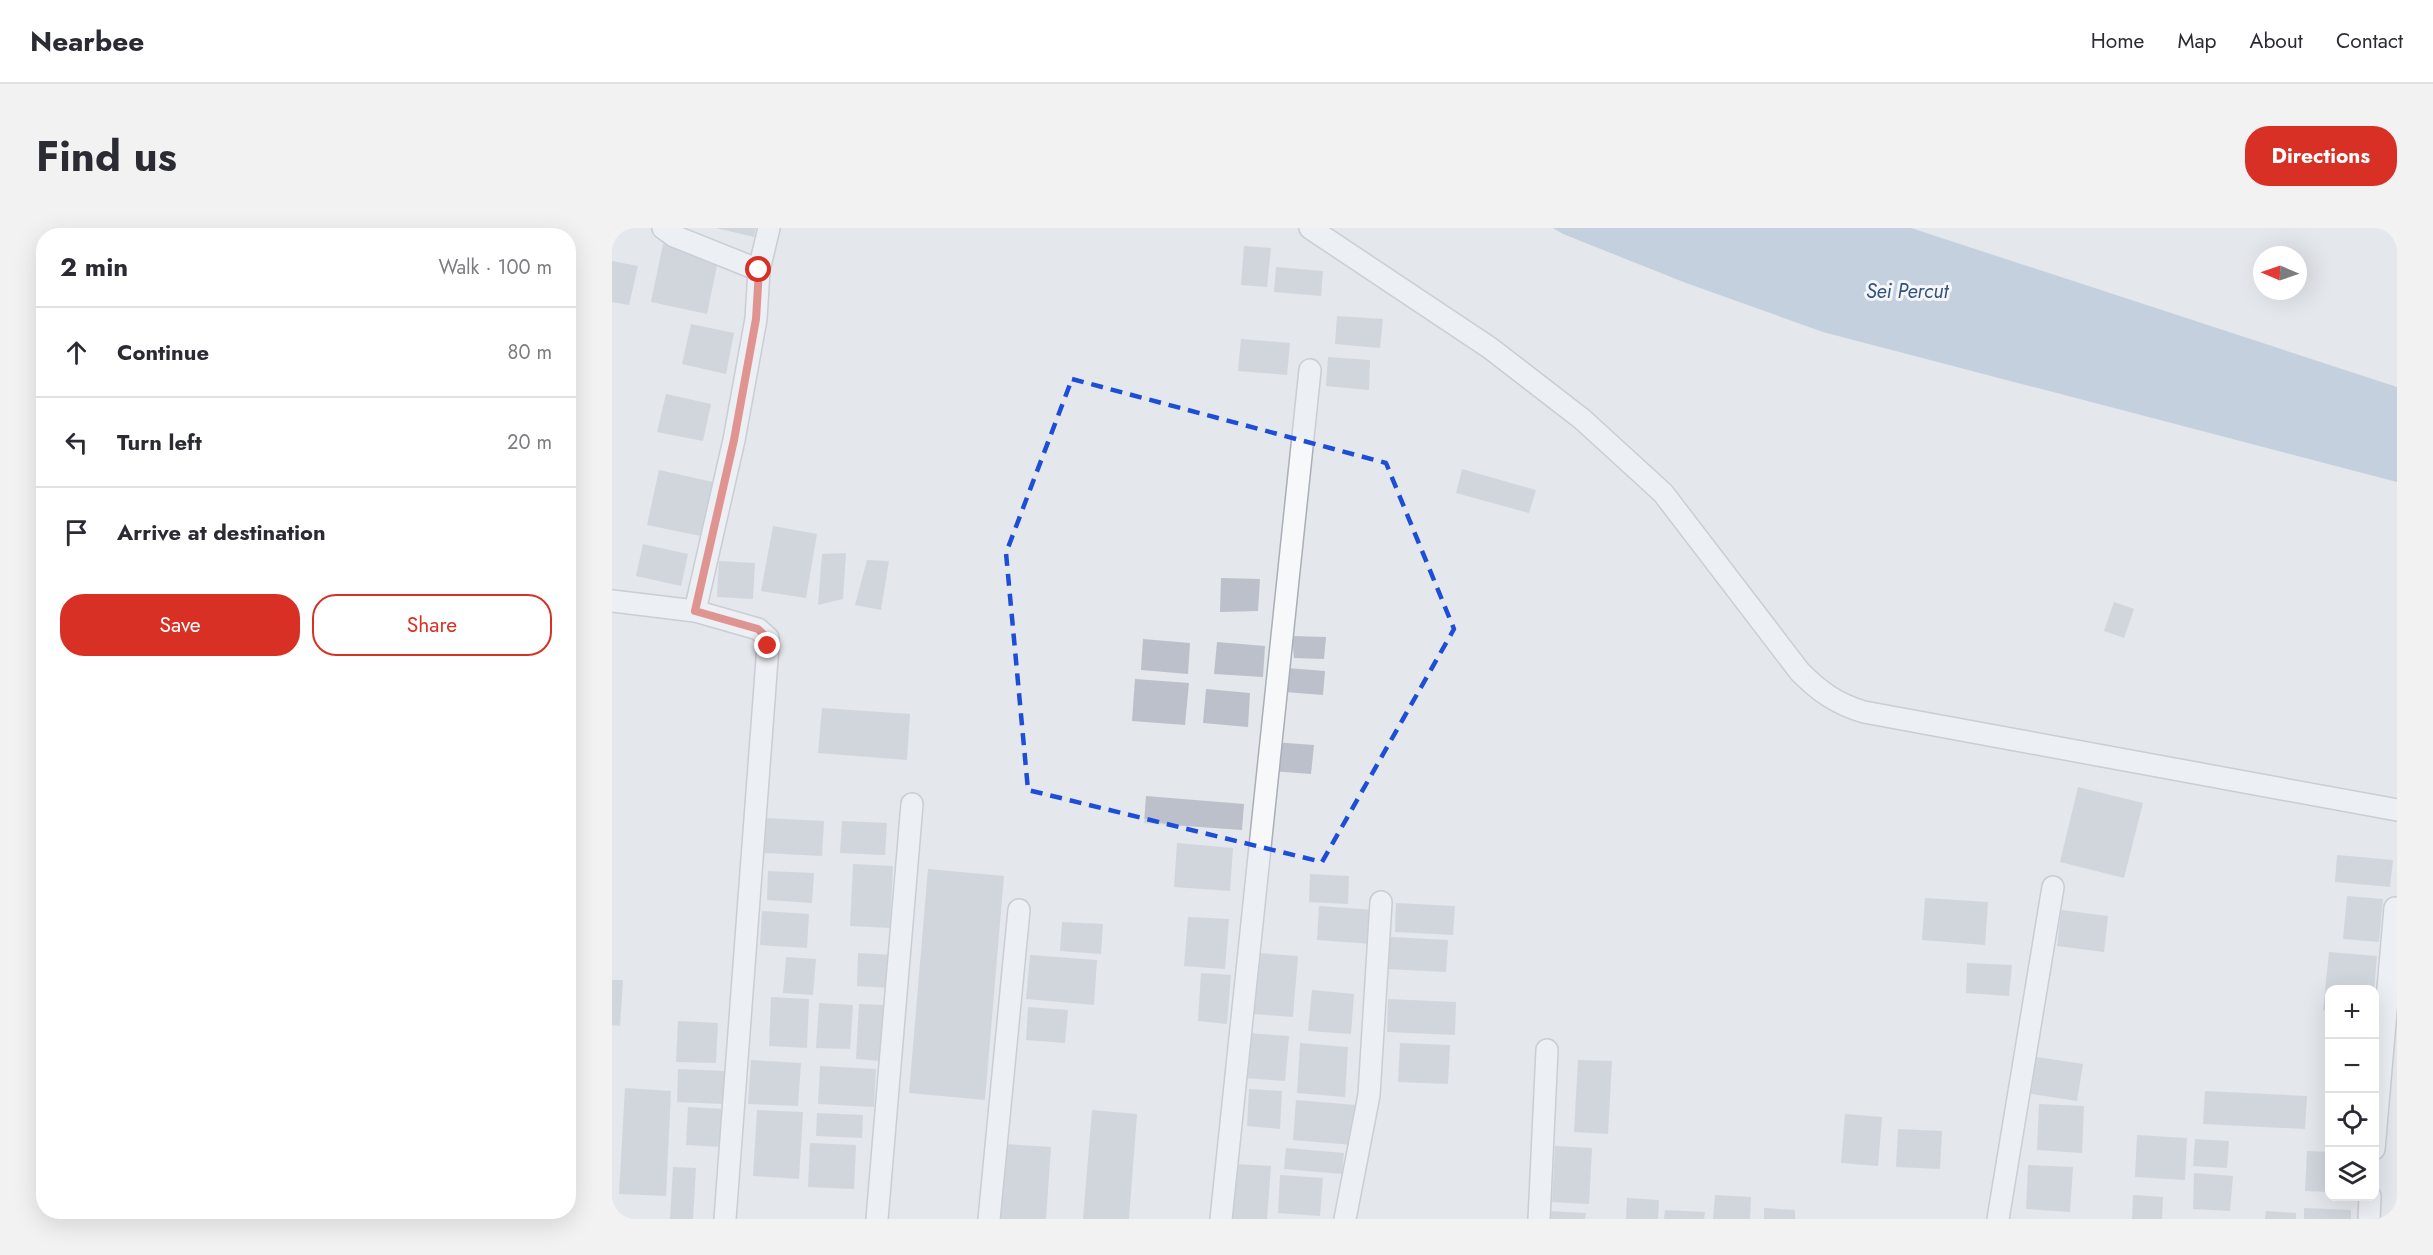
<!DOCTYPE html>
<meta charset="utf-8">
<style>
body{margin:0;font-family:Jost,sans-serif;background:#f2f2f3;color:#2b2b33}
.controls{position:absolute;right:18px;bottom:18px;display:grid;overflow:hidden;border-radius:12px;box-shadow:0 6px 24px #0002}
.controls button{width:54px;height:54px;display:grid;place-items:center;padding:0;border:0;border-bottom:2px solid #e1e1e2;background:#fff;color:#2b2b33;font:30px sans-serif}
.compass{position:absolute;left:1641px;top:18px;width:54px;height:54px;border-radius:50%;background:#fff;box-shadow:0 6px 24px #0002;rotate:272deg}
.stop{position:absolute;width:18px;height:18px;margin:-14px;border:4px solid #d93025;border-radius:50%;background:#fff}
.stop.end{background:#d93025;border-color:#fff;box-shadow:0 2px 6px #0008}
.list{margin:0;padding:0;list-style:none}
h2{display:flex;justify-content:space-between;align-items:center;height:78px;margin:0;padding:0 24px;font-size:26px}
h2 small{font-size:20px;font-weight:400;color:#7c7c81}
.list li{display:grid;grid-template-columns:39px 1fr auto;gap:18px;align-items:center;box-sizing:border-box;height:90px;padding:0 24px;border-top:2px solid #e1e1e2}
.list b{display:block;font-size:22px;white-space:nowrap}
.list em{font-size:20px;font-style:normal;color:#7c7c81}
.actions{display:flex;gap:12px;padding:18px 24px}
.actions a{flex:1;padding:14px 0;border:2px solid #d93025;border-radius:24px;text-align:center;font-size:21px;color:#d93025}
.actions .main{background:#d93025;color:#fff}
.icon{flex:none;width:33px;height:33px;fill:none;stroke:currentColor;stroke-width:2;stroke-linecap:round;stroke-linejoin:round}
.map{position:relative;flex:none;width:1785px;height:991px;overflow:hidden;border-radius:24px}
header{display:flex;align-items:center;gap:36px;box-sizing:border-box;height:84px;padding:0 30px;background:#fff;border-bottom:2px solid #e1e1e2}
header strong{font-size:28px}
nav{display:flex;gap:33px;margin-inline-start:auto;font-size:21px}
.intro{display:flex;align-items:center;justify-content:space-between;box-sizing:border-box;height:144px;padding:0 36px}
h1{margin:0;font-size:42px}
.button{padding:15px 27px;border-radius:24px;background:#d93025;color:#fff;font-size:21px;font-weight:700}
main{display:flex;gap:36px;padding:0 36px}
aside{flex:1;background:#fff;border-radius:24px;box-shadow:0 6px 24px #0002}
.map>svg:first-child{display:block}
</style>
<header>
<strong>Nearbee</strong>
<nav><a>Home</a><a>Map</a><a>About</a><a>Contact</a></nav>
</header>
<div class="intro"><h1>Find us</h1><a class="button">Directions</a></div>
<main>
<aside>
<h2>2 min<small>Walk · 100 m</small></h2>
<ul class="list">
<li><svg class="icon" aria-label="ahead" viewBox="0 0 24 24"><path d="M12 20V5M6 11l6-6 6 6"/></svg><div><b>Continue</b></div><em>80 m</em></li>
<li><svg class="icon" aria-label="left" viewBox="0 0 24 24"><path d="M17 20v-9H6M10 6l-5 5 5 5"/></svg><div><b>Turn left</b></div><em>20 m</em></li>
<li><svg class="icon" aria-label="arrive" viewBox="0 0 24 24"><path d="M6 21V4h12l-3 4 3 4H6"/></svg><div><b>Arrive at destination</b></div></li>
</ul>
<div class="actions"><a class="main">Save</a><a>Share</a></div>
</aside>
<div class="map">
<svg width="1785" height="991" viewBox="0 0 1785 991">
<rect width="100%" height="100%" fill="#e4e7ec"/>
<!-- water -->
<polygon fill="#9fb4cc" points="941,0 1299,0 1785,159 1785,254 1211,104 1074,55 951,6"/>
<!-- building -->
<g fill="#bbc0ca">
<polygon points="104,0 144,0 142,9"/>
<polygon points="51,16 107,28 95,86 39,74"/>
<polygon points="632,18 659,20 655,59 629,57"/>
<polygon points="0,33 26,38 17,77 0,74"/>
<polygon points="664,39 711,43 709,68 662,64"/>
<polygon points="725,88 771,91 768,120 723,116"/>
<polygon points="79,96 122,105 114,146 70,136"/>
<polygon points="629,111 678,115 675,147 626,143"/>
<polygon points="716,129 758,132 757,162 714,158"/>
<polygon points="54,166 99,176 91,213 45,204"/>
<polygon points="850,241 924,262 917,285 844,265"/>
<polygon points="47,242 101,254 89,308 35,297"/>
<polygon points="161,298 205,306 194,370 149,363"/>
<polygon points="31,316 76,326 69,358 24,348"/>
<polygon points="234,325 231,371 206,377 210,326"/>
<polygon points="255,332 277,333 269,382 243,377"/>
<polygon points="107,333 143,335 141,371 105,369"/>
<polygon points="609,350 648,351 646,383 608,384"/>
<polygon points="1502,374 1522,381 1512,410 1492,403"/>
<polygon points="680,408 714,409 712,431 682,430"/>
<polygon points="531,411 578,415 576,446 529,442"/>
<polygon points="605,414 653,418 651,449 602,446"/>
<polygon points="675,440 713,443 711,467 673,464"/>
<polygon points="523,451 577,455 573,497 520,493"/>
<polygon points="594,461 638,465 636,499 591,495"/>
<polygon points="210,480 298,486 295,532 206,525"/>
<polygon points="661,514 702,517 699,546 659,543"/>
<polygon points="1466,559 1531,575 1512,650 1448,634"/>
<polygon points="534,568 632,576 630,602 532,595"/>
<polygon points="154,590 212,593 210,628 152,625"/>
<polygon points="230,593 275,595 273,627 228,625"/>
<polygon points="565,615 621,620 618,663 562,659"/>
<polygon points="1725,627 1781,632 1778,659 1723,654"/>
<polygon points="241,636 281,638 278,700 238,698"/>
<polygon points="316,641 392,648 373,872 297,865"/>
<polygon points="156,643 202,645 200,675 155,672"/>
<polygon points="698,646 737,648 736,676 697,674"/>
<polygon points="1735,668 1771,671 1767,714 1731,711"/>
<polygon points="1313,670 1376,674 1373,717 1310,712"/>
<polygon points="784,675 843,678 841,707 783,704"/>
<polygon points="707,678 763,682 760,716 705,712"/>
<polygon points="1449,682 1496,688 1492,724 1445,718"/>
<polygon points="150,683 197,686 195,720 148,717"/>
<polygon points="576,689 617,691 613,741 572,738"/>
<polygon points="450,694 491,696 489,726 448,723"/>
<polygon points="778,709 836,712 834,744 776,741"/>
<polygon points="1717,724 1765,728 1762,762 1718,762 1718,783 1711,782"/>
<polygon points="246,725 283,727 281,760 245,758"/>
<polygon points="646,725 686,728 681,789 641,786"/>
<polygon points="418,727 485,732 482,777 414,771"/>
<polygon points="174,729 204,731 201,767 171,765"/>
<polygon points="1355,735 1400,737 1397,768 1354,765"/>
<polygon points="589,745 619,747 615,796 586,793"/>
<polygon points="0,752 11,752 8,798 0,797"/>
<polygon points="700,762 742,766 739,806 696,803"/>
<polygon points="159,769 197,771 195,820 157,818"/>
<polygon points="776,771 844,774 843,807 775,804"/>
<polygon points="207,775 241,777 238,821 204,820"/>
<polygon points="247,776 272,777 269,833 244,831"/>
<polygon points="416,779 456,782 453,815 414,812"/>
<polygon points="66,793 106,795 104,835 64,834"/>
<polygon points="635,805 677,808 673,853 632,850"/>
<polygon points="688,815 736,819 733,869 685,865"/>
<polygon points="788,815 838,817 836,856 786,854"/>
<polygon points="1419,828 1471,836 1465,873 1414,865"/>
<polygon points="139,832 189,835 186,878 136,876"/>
<polygon points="966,832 1000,833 996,906 962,904"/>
<polygon points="208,838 264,841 262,879 206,876"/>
<polygon points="66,841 114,843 111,876 65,874"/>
<polygon points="13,860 59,863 54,968 7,966"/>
<polygon points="637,861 670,863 668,901 635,898"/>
<polygon points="1593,863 1695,868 1693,901 1591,896"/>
<polygon points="684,872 744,877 741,917 681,912"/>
<polygon points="1427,876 1472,878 1470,925 1425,922"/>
<polygon points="76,879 112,881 110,919 74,917"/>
<polygon points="145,882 191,884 187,951 141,948"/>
<polygon points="480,882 525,886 517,991 471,991"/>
<polygon points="205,885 251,887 250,910 204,908"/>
<polygon points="1233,886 1270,889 1266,938 1229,935"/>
<polygon points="1286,901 1330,903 1328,941 1284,939"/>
<polygon points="1525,907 1575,910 1573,952 1523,949"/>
<polygon points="1583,911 1617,913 1615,940 1581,938"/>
<polygon points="198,915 244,917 242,961 196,959"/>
<polygon points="393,916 439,919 434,991 387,991"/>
<polygon points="943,918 980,920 977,976 940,974"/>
<polygon points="674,920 732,925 730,946 672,941"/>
<polygon points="1695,923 1718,924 1718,964 1693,963"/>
<polygon points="622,936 659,938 655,991 618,991"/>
<polygon points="1416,937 1461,939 1458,984 1414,981"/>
<polygon points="61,939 84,940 81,991 58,991"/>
<polygon points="1582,945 1621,948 1618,983 1581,981"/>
<polygon points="668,947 711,950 708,988 666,985"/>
<polygon points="1103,967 1139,969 1138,991 1101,991"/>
<polygon points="1521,967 1551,969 1550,991 1520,991"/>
<polygon points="1015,970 1047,972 1046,991 1014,991"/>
<polygon points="1152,980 1183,982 1183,991 1152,991"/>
<polygon points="1692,980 1739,982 1739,991 1692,991"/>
<polygon points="1053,982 1093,984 1092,991 1052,991"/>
<polygon points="935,983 974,985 973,991 934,991"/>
<polygon points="1654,983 1684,985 1684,991 1653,991"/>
</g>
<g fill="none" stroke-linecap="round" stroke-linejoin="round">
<!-- minor casing -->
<g stroke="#a9aeb7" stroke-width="24">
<g id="minor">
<polyline points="51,0 62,8 147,42"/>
<path d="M698,0L878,120L970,191L1051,265L1188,444C1208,464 1225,476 1252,484L1785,582"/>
<polyline points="0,373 83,383 122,212 144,91 147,42 157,0"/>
<polyline points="83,383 146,401 156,410 156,418 113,991"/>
<polyline points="1762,921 1783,680"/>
<polyline points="265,991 300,576"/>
<polyline points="377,991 407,682"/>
<polyline points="609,991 698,142"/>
<polyline points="733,991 757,867 769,674"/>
<polyline points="927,991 935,822"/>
<polyline points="1386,991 1441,659"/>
<polyline points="1757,991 1758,968"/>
</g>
</g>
<!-- minor -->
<use href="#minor" stroke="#f7f8fa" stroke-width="21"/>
</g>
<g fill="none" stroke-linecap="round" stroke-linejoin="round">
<!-- route -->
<polyline stroke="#d93025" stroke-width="8" points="147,42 144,91 122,212 83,383 146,401 156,411 156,418"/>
</g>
<!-- marked area -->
<path d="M0 0H1785V991H0ZM460,151L774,235L842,401L710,634L416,562L394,325Z" fill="#e4e7ec" fill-opacity=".55" fill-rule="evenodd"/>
<path fill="none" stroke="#1d4ed8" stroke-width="4.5" stroke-dasharray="12 8" stroke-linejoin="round" d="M460,151L774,235L842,401L710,634L416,562L394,325Z"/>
<g text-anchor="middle" stroke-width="6" stroke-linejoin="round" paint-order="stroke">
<!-- water labels -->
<g font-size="20" font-style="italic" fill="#34527a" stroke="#f4f6f9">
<text x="1295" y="70">Sei Percut</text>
</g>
</g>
</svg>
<div class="controls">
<button>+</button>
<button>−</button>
<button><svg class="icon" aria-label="locate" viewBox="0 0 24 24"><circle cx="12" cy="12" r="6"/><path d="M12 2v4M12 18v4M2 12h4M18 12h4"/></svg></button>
<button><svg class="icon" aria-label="layers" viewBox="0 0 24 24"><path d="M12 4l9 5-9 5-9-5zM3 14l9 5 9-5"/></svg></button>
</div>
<svg class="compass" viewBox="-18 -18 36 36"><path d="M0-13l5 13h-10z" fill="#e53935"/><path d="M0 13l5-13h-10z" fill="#7c7c81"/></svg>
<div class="stop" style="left:147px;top:42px"></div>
<div class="stop end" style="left:156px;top:418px"></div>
</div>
</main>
